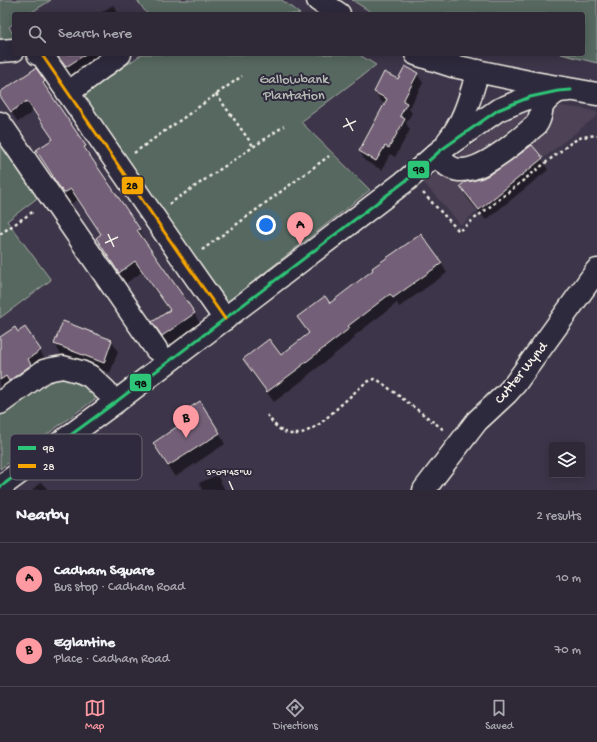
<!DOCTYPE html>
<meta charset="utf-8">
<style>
body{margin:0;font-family:"Gochi Hand",sans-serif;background:#36303f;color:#f1f3f6}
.controls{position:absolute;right:12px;bottom:12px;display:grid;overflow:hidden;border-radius:4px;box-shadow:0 2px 10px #0003}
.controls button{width:36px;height:36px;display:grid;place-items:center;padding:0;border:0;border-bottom:1px solid #494452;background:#2e2837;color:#f1f3f6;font:20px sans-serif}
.you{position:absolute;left:266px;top:225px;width:14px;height:14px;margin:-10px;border:3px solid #fff;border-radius:50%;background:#1a73e8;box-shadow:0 0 0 6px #1a73e833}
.badge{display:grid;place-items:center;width:26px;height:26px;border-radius:50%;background:#ff9aa2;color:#111;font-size:13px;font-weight:700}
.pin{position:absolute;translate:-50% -33px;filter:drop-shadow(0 1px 2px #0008)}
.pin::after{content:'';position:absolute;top:21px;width:14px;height:12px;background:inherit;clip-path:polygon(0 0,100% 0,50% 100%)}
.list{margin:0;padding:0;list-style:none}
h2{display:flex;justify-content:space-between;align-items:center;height:52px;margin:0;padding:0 16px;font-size:17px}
h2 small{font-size:13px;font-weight:400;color:#a7a6ad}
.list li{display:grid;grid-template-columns:26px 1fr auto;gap:12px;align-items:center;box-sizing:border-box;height:72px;padding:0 16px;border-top:1px solid #494452}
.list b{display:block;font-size:15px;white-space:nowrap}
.list p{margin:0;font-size:13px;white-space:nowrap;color:#a7a6ad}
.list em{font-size:13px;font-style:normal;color:#a7a6ad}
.icon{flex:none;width:22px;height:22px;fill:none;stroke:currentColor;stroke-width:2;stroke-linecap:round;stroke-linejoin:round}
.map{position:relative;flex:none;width:597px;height:490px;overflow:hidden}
.search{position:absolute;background:#2e2837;box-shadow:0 2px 10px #0003;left:12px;right:12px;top:12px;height:44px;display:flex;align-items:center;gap:10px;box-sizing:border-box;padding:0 14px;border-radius:4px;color:#a7a6ad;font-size:15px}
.sheet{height:196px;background:#2e2837}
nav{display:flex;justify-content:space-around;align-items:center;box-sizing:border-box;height:56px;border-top:1px solid #494452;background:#2e2837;font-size:11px;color:#a7a6ad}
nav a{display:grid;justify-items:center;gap:2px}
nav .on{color:#ff9aa2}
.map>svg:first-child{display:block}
</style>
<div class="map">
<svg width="597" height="490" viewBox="0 0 597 490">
<rect width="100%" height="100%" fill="#3d3549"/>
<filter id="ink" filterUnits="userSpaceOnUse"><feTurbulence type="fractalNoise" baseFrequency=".025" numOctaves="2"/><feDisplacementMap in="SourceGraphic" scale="8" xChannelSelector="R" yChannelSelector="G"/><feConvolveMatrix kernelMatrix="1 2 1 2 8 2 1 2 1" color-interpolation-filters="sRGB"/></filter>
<g filter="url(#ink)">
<!-- built -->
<polygon fill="#4d4257" points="559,106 570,107 585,109 597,112 597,116 510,184 461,225 424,183 499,124 515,115 528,111"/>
<!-- green -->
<g fill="#576860" stroke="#a6aca4">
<polygon points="0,0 51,0 29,14 14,14 14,23 9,27 14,36 14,43 0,51"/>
<polygon points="137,0 282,0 300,14 147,14"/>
<polygon points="352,0 597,0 597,63 561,54 583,54 583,14 374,14"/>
<polygon points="142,54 358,54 376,65 301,122 370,190 227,302 81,97"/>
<polygon points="0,142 40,196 7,221 51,280 0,318"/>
<polygon points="44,371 106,391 0,469 0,403"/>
</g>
<!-- shadow -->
<g fill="#0007">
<polygon points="113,5 119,14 99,14"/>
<polygon points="54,54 106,54 72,77 59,58"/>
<polygon points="417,74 423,83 409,109 412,113 406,123 410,130 395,157 390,154 382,170 365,161 360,151 386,104 381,101 375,92 398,81"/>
<polygon points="44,82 50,93 49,94 85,146 91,158 139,229 145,240 144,241 194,313 200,324 169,346 160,333 170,311 142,272 126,283 104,249 102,235 78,199 71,204 53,177 53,140 34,111 18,122 0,95 0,93"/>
<polygon points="515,126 522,137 494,157 488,147"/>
<polygon points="532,146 542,159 548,170 486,220 467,198 461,187 483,179 496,172"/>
<polygon points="441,263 447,273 399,307 397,303 354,336 355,338 307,376 307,377 274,402 250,369 244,359 281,356 309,334 298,317 330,304"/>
<polygon points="25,328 47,362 0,395 0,339 18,333"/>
<polygon points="112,341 118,352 110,373 61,355 55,344"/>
<polygon points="219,433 225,444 175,477 160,454"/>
<polygon points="217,475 225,490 202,490 199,483"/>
<polygon points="41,482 48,490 32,490"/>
</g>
<!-- building -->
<g fill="#735f77" stroke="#f4f1e8">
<polygon points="56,54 86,54 66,67"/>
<polygon points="405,66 418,73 403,101 407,103 400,116 405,119 389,148 385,146 376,161 359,151 387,99 374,92 384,72 398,79"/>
<polygon points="36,68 45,81 43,83 86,146 84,147 140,229 137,230 195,313 162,336 152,322 170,310 135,261 119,273 96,238 101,234 71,189 64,193 52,176 53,176 36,150 53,139 27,101 11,112 0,96 0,92"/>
<polygon points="532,145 543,158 479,210 460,186 465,182 472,181 483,178 496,171 517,156"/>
<polygon points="421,234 442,263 393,298 390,294 348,326 350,328 302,365 302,366 267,392 243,359 269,339 281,355 309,333 297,317 325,296 330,303 373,270 372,268"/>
<polygon points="63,321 112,340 104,363 54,344"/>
<polygon points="15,327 18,332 25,327 41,350 28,359 31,365 13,378 9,381 6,376 0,380 0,337"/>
<polygon points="200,401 220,433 168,466 153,443 181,424 176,417"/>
</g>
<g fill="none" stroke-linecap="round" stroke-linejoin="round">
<!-- minor casing -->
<g stroke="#f4f1e8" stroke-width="25">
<g id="minor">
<polyline points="0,51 14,50"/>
<polyline points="38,54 42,55 185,262 225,319"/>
<polyline points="68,93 120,54"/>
<polyline points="0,123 156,349"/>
<path d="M448,141C465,120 470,97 478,71"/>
<path d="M435,155C442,161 449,169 459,170C483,172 518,140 536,125C541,118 540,115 542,107C545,100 552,95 558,91"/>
<polyline points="0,403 44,371 52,369 63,367 81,372 90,376 106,391"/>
<polyline points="0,487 117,401 408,179 441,150 498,110 530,97 558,91 569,90"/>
<polyline points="424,490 477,421 507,393 515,384 597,270"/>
</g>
</g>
<!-- highway casing -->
<g stroke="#f4f1e8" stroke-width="25">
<g id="highway">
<polyline points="318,0 339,14"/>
<polyline points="416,54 453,66 529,82 597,94"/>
</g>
</g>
<!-- path -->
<g stroke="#f4f1e8" stroke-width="2.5" stroke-dasharray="3 3" stroke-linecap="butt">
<polyline points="216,94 254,147"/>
<polyline points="134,153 242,76"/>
<polyline points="423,193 459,231 572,142 582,137 597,135"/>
<polyline points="169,204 284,126"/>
<polyline points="0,234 34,211"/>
<polyline points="202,250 329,156"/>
<path d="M267,415C272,421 276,428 283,431C295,439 311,430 321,423L365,383L374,379L378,380L444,430"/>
</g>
<!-- minor -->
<use href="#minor" stroke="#2f2a3d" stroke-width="22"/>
<!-- highway -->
<use href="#highway" stroke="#2f2a3d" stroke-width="22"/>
<!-- bus-1 casing -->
<g stroke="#2f2a3d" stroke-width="6">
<polyline id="bus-1" points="0,487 117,401 408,179 441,150 498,110 530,97 558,91 571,90"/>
</g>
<!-- bus-2 casing -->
<g stroke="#2f2a3d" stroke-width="6">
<polyline id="bus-2" points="38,54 42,55 185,262 225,319"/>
</g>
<!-- bus-1 -->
<use href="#bus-1" stroke="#2dc577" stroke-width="3"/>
<!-- bus-2 -->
<use href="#bus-2" stroke="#f7a600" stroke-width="3"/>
</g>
</g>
<!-- ticks -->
<path fill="none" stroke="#f4f1e8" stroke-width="1.5" d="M346,118L353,131M343,127L356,121M108,234L114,247M105,243L118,237M229,481L233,490"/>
<g text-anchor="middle" stroke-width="4" stroke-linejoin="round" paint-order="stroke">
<!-- park labels -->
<g font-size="14" fill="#b5bab2" stroke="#2f2a3d">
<text x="294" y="83">Gallowbank<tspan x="294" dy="16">Plantation</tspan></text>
</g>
<!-- street labels -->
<g font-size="14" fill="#f4f1e8" stroke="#2f2a3d">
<text transform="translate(520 372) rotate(-51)" y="5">Cutter Wynd</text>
</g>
</g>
<!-- legend -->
<rect x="10" y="434" width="132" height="46" rx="6" fill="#2f2a3d" stroke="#6a6670" stroke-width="1"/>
<rect x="18" y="446" width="18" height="4" fill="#2dc577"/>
<rect x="18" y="464" width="18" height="4" fill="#f7a600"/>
<g font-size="11" fill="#f4f1e8">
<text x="43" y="452">98</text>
<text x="43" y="470">28</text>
</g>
<g font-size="10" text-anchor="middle" fill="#f4f1e8" stroke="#2f2a3d" stroke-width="4" stroke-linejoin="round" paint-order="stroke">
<text x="229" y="475">3°09'45"W</text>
</g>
<g stroke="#2f2a3d" stroke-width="1.5">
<rect x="407" y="160" width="23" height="19" rx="4" fill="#2dc577"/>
<rect x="121" y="176" width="23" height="19" rx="4" fill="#f7a600"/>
<rect x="129" y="373" width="23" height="19" rx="4" fill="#2dc577"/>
</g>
<g font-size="11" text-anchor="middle" font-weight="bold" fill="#111">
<text x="419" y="173">98</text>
<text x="132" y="189">28</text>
<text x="141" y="387">98</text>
</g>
</svg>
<div class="controls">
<button><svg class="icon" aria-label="layers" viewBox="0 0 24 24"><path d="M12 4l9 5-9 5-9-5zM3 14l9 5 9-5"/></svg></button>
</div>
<div class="you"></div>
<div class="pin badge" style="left:300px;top:245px">A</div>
<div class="pin badge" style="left:186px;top:438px">B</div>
<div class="search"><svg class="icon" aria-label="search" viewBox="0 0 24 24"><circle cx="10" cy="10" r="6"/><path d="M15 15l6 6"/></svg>Search here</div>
</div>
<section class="sheet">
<h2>Nearby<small>2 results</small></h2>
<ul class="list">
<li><span class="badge">A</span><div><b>Cadham Square</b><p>Bus stop · Cadham Road</p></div><em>10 m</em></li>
<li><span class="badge">B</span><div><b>Eglantine</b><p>Place · Cadham Road</p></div><em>70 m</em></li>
</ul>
</section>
<nav>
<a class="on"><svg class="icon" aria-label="map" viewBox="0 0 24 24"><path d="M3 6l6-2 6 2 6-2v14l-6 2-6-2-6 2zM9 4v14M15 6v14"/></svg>Map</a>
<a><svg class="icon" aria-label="directions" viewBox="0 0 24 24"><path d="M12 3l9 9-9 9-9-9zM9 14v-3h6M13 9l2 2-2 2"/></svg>Directions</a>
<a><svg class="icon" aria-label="saved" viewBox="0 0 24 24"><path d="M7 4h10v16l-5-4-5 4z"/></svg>Saved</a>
</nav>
